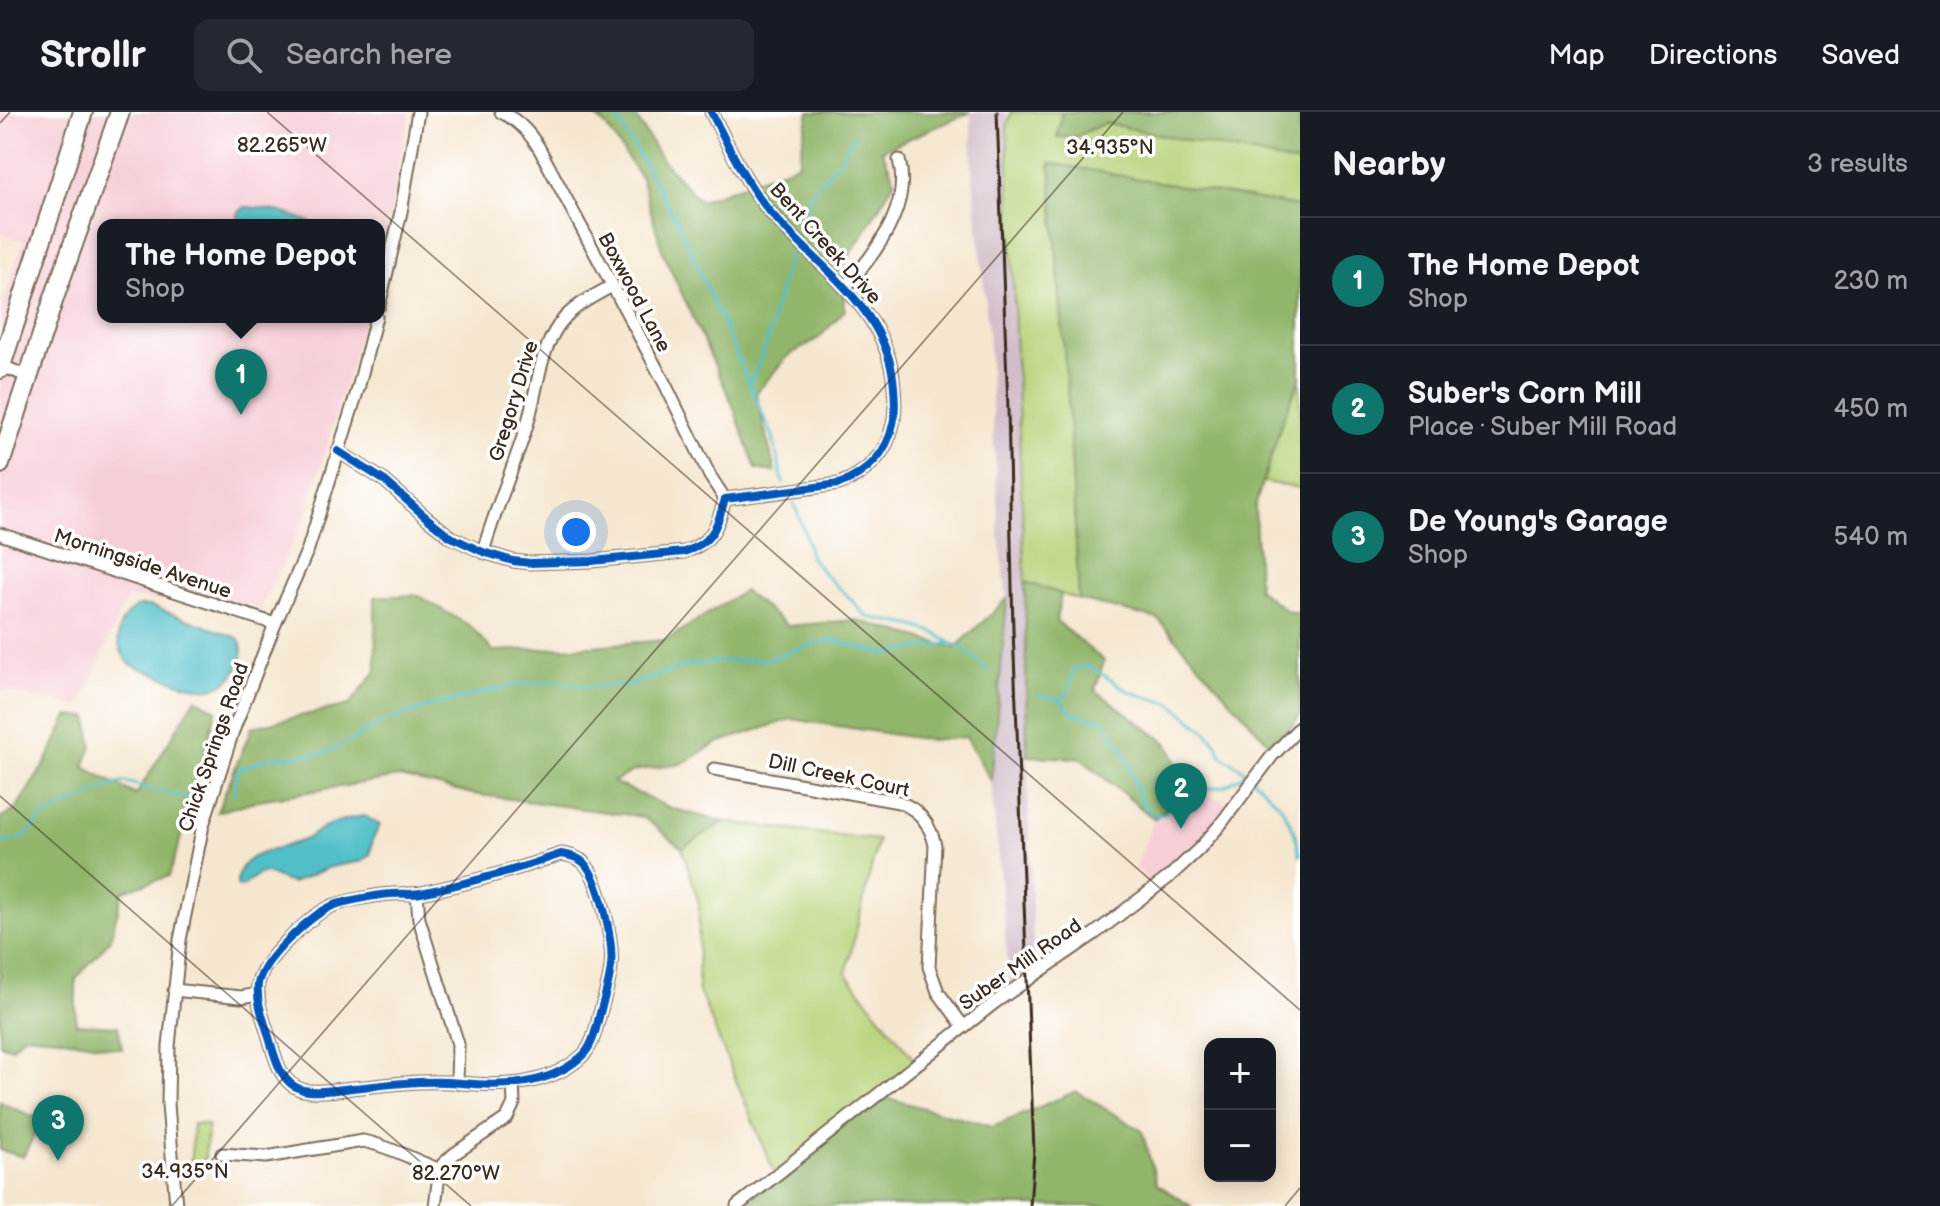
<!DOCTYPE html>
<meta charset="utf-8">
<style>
body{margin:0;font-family:"Balsamiq Sans",sans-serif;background:#242831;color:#f1f3f6}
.controls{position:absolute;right:24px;bottom:24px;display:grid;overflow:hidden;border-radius:16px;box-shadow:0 4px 20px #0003}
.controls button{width:72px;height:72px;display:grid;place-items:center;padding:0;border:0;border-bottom:2px solid #363941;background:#171b24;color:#f1f3f6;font:40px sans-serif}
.you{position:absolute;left:576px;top:420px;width:28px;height:28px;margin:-20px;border:6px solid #fff;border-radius:50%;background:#1a73e8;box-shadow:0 0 0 12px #1a73e833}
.badge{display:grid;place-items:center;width:52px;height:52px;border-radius:50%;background:#0f766e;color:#fff;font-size:26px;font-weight:700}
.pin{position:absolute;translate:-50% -66px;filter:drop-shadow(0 2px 4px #0008)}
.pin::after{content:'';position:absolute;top:42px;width:28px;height:24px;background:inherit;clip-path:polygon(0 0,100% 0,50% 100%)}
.popup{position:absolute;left:97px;top:107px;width:288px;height:104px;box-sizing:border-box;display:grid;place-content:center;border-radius:16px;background:#171b24;filter:drop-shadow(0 2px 6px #0005);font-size:26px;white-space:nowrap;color:#9ea1a6}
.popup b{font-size:30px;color:#f1f3f6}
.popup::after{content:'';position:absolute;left:50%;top:100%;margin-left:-16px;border:16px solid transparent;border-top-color:#171b24}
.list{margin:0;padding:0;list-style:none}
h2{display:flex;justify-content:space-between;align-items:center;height:104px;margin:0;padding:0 32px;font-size:34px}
h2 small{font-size:26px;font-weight:400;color:#9ea1a6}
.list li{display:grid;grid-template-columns:52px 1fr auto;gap:24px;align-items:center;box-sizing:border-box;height:128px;padding:0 32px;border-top:2px solid #363941}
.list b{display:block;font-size:30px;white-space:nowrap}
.list p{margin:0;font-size:26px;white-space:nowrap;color:#9ea1a6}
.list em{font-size:26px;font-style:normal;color:#9ea1a6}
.icon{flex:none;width:44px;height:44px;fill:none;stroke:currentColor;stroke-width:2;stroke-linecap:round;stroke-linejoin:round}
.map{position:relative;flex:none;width:1300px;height:1094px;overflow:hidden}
header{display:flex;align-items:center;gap:48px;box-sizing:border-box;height:112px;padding:0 40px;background:#171b24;border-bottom:2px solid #363941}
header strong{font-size:38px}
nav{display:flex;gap:44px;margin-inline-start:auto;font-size:28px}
.search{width:560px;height:72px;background:#242831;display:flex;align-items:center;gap:20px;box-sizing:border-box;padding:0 28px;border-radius:16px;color:#9ea1a6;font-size:30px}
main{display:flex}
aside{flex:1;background:#171b24}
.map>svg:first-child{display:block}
</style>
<header>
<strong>Strollr</strong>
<div class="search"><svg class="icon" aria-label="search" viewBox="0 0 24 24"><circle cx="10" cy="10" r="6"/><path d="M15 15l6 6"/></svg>Search here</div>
<nav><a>Map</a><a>Directions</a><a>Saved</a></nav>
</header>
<main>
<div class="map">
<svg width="1300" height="1094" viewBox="0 0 1300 1094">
<rect width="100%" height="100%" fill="#fff"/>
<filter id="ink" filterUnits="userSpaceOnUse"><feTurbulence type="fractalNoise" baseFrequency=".0125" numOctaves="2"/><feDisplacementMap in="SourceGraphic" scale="16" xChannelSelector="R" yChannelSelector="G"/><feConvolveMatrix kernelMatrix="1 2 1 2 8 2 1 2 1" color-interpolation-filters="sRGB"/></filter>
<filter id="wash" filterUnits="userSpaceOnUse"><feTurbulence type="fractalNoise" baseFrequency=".006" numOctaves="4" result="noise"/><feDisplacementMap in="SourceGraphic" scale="32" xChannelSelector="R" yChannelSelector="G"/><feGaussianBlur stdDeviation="1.8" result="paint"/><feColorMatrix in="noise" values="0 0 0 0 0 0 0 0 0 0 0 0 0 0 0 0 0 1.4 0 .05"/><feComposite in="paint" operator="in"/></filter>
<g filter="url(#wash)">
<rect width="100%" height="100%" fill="#f5e6cf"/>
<!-- built -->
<g fill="#f6cfd6">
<polygon points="0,0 410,0 395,83 379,155 379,113 103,113 103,205 365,205 306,404 261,495 127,486 80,595 0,578 0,201 23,129 0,122"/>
<polygon points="1189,676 1231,692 1204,727 1176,753 1151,773 1136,756 1154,707"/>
</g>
<!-- industrial -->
<polygon fill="#d1bdc9" points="971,0 1006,0 1007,14 1025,470 1027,644 1034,859 1010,876 991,669 1007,487 999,422 988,216 972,56"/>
<!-- green -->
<g fill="#b7d37a" stroke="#797e4c" stroke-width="2">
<polygon points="1011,0 1062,0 1074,25 1105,11 1300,52 1300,95 1050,52 1069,302 1079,488 1025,470 1007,14"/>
<polygon points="1300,267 1300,376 1263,370 1284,303"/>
<polygon points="724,710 878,728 846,861 917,951 777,1067 698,877 699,791 682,736"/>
<polygon points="193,1012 208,1013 203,1061 190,1060"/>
</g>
<!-- forest -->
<g fill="#91b56a" stroke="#667044" stroke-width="2">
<polygon points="591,0 633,0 662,48 700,89 798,52 809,0 971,0 882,38 895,69 843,155 845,198 819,226 788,244 756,281 775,360 756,357 732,291 663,141 641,66 606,14"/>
<polygon points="1062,0 1300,0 1300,52 1105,11 1074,25 1057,25"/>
<polygon points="1050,51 1300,95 1300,267 1284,303 1255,394 1258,477 1287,499 1300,502 1300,604 1273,636 1158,507 1079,488 1069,302"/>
<polygon points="1025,470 1061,482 1056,509 1104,549 1095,578 1167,631 1189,676 1154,707 1080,646 1027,644"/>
<polygon points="744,479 788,514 856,508 955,536 1007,487 991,669 966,625 929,628 792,607 717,631 681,652 633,659 613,670 670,696 724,710 682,736 643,705 473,682 399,665 259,688 217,700 252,615 349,593 376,559 375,485 417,483 470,514 493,539 579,535 666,528"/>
<polygon points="196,586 216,598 192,689 169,764 123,779 110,828 76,867 76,912 118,914 122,937 58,926 24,923 12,936 0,932 0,707 15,698 46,650 68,604 88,605 92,634 84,655 136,683"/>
<polygon points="1076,979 1142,1019 1157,1072 1191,1094 743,1094 880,984 993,1015"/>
<polygon points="0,989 6,993 42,1008 23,1045 0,1038"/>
</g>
<!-- water -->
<g fill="#51bfc8" stroke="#467473" stroke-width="2">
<path d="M245,95C269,96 295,103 316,113H236L238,101Z"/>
<path d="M138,494H151L238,526C244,535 243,546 238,556C221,585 198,577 171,568C158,563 144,558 130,552C112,533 115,507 138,494Z"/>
<path d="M365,704L380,713L373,726L370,743L363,749L330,755L292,771C263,764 270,750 242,775L237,774C236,737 283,738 306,727C312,724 317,719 322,716C336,709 350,706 365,704Z"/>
</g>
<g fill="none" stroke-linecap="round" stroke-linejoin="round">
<!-- stream -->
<g stroke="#51bfc8" stroke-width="3">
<polyline points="614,0 677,109 773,325 783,371"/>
<polyline points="798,117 810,83 837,51 855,23"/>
<polyline points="751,269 766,233 789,143"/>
<polyline points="794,392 806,424 810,444 824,462 847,483 867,505 911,513 933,520 951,531"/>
<polyline points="1040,583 1060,587 1067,583 1074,557 1088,553 1130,580 1172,592 1206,619 1216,631 1222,644 1241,656 1281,694 1294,718 1300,743"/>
<polyline points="1060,587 1072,601 1104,609 1125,640 1140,688 1154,703 1164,702 1182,681 1225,674 1245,662"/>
<polyline points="235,682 235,669 239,657 271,645 298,644 324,641 349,630 378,612 431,594 513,573 545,570 560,570 589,575 629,573 685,554 713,550 769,547 816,531 831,528 884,542 951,531 963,536 990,560"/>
<polyline points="0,731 22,727 43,705 107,675 125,670 192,687"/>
</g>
</g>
</g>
<g filter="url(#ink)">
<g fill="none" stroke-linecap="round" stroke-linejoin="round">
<!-- street casing -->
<g stroke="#7c6c5c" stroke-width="15">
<g id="street">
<path d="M501,0C519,9 529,20 539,36L665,272L710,364L725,387"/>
<path d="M845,175C875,143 912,94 899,48"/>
<polyline points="379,194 401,100 418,0"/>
<polyline points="0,253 29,265"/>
<path d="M338,339L385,369L428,407L451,425L483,440L513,449L530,451L592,449L684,440C714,430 717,414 725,387L839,372C866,362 887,342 893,312C896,300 895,287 894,275C889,194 812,152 766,95C743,66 728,33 711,0"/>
<polyline points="0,422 275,512"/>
<path d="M483,440C495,397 514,355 527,313C537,280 539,242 558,214C571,195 592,185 612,174"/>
<path d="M714,657L899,690C920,698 930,712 935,733L929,855L938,880L963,914"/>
<path d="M561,742C569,743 578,745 584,751C600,767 614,831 611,854C610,870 604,886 600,901C596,916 593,935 581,945C548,974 503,975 461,971C424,967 388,973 352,976C338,978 316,981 303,978C280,972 275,945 269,925C264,908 256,890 258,872C262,848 310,804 332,794C344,789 377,783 391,782C401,781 411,783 421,781C469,771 516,758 561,742Z"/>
<polyline points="417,782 419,807 458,932 457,971"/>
<polyline points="174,878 241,885 258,882"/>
<path d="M222,1042L266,1045L363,1029C390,1034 415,1049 441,1058"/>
<polyline points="176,1094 168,992 169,934 180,828 203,713 233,619 275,512 308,437 358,277 376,205"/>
<polyline points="435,1094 439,1063 443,1052 454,1042 507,1006 514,991 513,972"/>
<polyline points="737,1094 994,891 1094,822 1169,765 1199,737 1220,713 1272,644 1300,615"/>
</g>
</g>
<!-- primary casing -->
<g stroke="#7c6c5c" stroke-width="22">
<g id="primary">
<polyline points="0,257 83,0"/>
<polyline points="0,352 54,186 120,0"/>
</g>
</g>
<!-- street -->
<use href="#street" stroke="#fff" stroke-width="11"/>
<!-- primary -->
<use href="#primary" stroke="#fff" stroke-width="18"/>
<!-- rail -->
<polyline stroke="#3b2a1e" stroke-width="3" points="997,0 1008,296 1013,518 1034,1039 1030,1094"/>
<!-- cycleway casing -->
<g stroke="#fff" stroke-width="13">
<g id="cycleway">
<path d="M338,339L385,369L428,407L451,425L483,440L513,449L530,451L592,449L684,440C714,430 717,414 725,387L839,372C866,362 887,342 893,312C896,300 895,287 894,275C889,194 812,152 766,95C743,66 728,33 711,0"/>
<path d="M561,742C569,743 578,745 584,751C600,767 614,831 611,854C610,870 604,886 600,901C596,916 593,935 581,945C548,974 503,975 461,971C424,967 388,973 352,976C338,978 316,981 303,978C280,972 275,945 269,925C264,908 256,890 258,872C262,848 310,804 332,794C344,789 377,783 391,782C401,781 411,783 421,781C469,771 516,758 561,742Z"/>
</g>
</g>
<!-- cycleway -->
<use href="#cycleway" stroke="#0057b8" stroke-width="8"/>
</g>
</g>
<!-- ticks -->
<path fill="none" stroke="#3b2a1e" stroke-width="2" stroke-opacity="0.45" d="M267,0L1300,898M0,11L10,0M0,684L471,1094M172,1094L1123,0M1285,1094L1300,1076"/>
<g text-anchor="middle" stroke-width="7" stroke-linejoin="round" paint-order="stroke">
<!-- street labels -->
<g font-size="20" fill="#3b2a1e" stroke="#fff">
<text transform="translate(826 131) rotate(48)" y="7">Bent Creek Drive</text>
<text transform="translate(635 180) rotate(62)" y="7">Boxwood Lane</text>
<text transform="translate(513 289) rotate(-73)" y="7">Gregory Drive</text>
<text transform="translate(143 451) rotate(18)" y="7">Morningside Avenue</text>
<text transform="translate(213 635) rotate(-71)" y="7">Chick Springs Road</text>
<text transform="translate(839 663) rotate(12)" y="7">Dill Creek Court</text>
<text transform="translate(1020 852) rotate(-35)" y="7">Suber Mill Road</text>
</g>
</g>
<g font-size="20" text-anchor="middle" fill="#3b2a1e" stroke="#fff" stroke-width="7" stroke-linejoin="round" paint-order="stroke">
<text x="282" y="40">82.265°W</text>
<text x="1110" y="42">34.935°N</text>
<text x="185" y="1066">34.935°N</text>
<text x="456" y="1068">82.270°W</text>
</g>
</svg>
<div class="controls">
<button>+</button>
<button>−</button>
</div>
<div class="you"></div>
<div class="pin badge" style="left:241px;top:303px">1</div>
<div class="popup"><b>The Home Depot</b>Shop</div>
<div class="pin badge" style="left:1181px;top:717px">2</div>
<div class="pin badge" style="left:58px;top:1049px">3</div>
</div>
<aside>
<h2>Nearby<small>3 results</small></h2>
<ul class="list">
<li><span class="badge">1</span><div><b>The Home Depot</b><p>Shop</p></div><em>230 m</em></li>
<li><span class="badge">2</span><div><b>Suber's Corn Mill</b><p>Place · Suber Mill Road</p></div><em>450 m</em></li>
<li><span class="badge">3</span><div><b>De Young's Garage</b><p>Shop</p></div><em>540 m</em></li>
</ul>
</aside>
</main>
